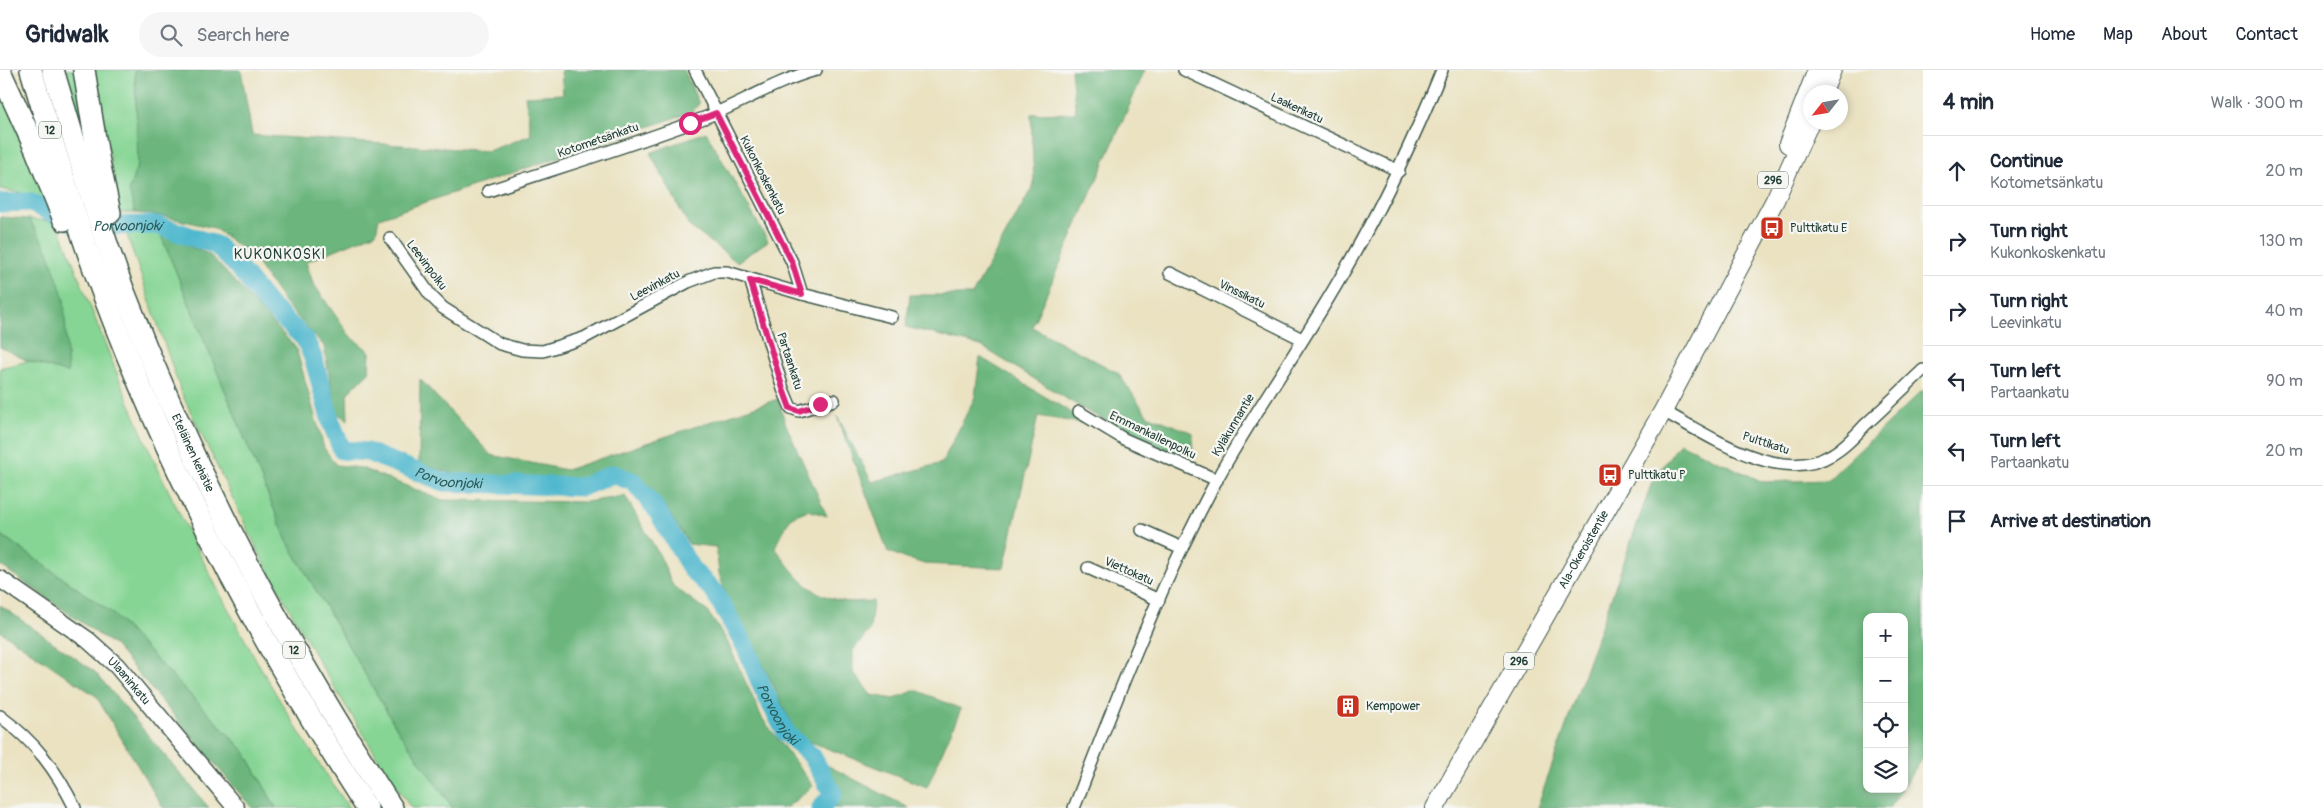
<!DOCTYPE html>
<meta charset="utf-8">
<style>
body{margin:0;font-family:Pangolin,sans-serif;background:#f6f6f7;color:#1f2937}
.controls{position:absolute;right:15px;bottom:15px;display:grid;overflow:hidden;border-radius:10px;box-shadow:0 2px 8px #0003}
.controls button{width:45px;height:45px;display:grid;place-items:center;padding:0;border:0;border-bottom:1px solid #e0e1e3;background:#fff;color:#1f2937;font:25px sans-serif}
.compass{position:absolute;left:1803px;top:15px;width:45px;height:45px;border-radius:50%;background:#fff;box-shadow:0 2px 8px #0003;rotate:239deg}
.stop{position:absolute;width:15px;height:15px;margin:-11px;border:4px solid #db2777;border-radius:50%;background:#fff}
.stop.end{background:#db2777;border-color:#fff;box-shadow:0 1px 5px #0008}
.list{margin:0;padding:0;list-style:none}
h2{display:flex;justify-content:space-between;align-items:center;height:65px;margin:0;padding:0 20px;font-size:21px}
h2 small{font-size:16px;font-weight:400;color:#747a83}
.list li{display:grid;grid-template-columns:32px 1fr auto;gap:15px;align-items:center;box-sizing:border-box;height:70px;padding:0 20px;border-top:1px solid #e0e1e3}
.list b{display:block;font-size:19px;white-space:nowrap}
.list p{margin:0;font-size:16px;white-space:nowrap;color:#747a83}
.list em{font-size:16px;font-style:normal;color:#747a83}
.icon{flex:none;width:28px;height:28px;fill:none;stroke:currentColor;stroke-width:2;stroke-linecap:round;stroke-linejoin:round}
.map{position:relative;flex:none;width:1923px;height:738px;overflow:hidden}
header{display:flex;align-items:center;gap:30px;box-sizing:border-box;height:70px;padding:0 25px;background:#fff;border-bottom:1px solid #e0e1e3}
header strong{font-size:24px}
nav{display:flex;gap:28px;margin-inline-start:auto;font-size:18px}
.search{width:350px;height:45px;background:#f6f6f7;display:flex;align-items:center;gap:12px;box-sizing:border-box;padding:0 18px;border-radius:28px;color:#747a83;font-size:19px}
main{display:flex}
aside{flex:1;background:#fff}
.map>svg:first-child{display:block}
</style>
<header>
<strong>Gridwalk</strong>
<div class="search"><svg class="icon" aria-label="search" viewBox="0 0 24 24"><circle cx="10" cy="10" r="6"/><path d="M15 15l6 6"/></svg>Search here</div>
<nav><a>Home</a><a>Map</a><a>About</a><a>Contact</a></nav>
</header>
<main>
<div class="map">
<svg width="1923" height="738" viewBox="0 0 1923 738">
<rect width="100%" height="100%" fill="#f6f6f2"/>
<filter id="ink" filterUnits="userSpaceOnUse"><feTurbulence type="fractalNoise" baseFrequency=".02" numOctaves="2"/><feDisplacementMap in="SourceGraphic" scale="10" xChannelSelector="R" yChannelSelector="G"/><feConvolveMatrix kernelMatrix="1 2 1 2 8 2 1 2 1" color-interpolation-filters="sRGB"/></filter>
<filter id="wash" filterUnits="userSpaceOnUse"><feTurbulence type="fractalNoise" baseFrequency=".0096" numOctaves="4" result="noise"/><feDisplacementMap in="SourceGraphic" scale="20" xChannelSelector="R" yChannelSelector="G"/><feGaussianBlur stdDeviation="1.12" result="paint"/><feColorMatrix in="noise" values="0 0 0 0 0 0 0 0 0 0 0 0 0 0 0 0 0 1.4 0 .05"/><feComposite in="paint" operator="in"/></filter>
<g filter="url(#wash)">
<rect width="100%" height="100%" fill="#eae2c1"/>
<!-- green -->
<g fill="#86d594" stroke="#528964">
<polygon points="64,0 78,0 85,56 81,55"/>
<polygon points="94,0 135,0 138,93 129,120 135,143 120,143"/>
<polygon points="0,16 47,133 22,123 0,119"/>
<path d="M29,149L57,152C89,231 118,311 153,388C209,508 273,629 349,738H276L245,682L112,543L0,464V298L28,291L68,302L48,181Z"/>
<polygon points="126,162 160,163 287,471 399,662 453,738 411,738 376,685 319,592 262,489 181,322"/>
</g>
<!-- forest -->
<g fill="#6cb67e" stroke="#467a59">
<polygon points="135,0 241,0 252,65 488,81 531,65 525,26 563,24 561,0 684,0 699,34 692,42 379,148 376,163 306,192 313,213 349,265 370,282 369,302 347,324 348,351 336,342 324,276 284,232 252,186 214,158 163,146 135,143 129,120 138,93"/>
<polygon points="1071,0 1145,0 1032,257 1118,303 1147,345 1193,363 1193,379 1183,388 1137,367 1085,340 981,276 906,257 910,225 972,225 1034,114 1031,44 1076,43"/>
<polygon points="706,62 768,171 737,192 689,156 650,83"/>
<polygon points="0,147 29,149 48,181 64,229 68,303 28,291 0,277"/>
<polygon points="160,163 210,185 296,278 324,378 336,395 361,398 442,430 586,432 625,426 660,486 673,516 707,541 726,569 762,648 813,716 787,737 782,738 453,738 399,662 287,471"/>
<polygon points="980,287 1075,345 1081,353 1038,346 1004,498 924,494 888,482 837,346 872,412 942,393 975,327"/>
<path d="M420,309L491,385L566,400L778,329L786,355L827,446L808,440L791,447L775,477C792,502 807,523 838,530C848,533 862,531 873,531L870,560L853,580V602L871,625L894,629L916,620L961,639L927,717L798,667L755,578L727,528L719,503L716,477L689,474L664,435L639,405L613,396L586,408L527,410L466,407L419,394Z"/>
<polygon points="1923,320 1923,687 1904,715 1904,547 1867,547 1867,719 1902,719 1889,738 1537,738 1652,412 1680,373 1763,412 1828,410"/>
<polygon points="0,464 112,543 245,682 276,738 252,738 115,576 0,495"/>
<polygon points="0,535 95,602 209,738 163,738 96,626 0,561"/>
<polygon points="819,691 909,738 833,738 840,729 837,719"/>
</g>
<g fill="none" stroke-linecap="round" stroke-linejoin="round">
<!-- river -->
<path stroke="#50b8ce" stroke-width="19" id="s1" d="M0,133L29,132L71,152L95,156L157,155L216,175L237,196L268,234L305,269L314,290L331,352L342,380L367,382L444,412L582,417L613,404L634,412L656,439L692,500L714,521L746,578L763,619L786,663L812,686L833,724L821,738"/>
</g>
</g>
<g filter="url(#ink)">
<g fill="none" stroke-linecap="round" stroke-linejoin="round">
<!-- street casing -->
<g stroke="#3d5649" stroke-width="14">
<g id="street">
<polyline points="695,0 792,192 802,224"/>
<polyline points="1184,0 1399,101"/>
<path d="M488,121C560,97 633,75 704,48C742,33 776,11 816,0"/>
<polyline points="390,168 431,226 443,238 500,274 522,280 543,281 584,268 688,212 714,202 727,202 802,224 892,247"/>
<polyline points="1170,203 1302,269"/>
<polyline points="750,209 783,319 791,338 799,341 834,330"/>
<path d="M1663,341C1708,365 1780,416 1831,385C1844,378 1855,366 1865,355C1885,337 1904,318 1923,300"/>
<polyline points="1079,342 1124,369 1217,410"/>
<polyline points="1142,460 1182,478"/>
<polyline points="1088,498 1159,530"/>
<path d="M0,646C36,673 55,698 75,738"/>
<path d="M1074,738C1117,627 1160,515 1216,411C1256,338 1306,270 1346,198C1383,134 1414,69 1442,0"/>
</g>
</g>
<!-- secondary casing -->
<g stroke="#3d5649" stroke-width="19">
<g id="secondary">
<path id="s2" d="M0,509L88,570L117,596L236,738"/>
</g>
</g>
<!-- primary casing -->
<g stroke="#3d5649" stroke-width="20">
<g id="primary">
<polyline points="1823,22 1832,0"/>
<polyline points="1788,74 1817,0"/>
<path id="s3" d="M1435,738L1663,341L1775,130L1810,52"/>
</g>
</g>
<!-- highway casing -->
<g stroke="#3d5649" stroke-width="24">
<g id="highway">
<path d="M31,0C50,63 68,126 90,188C159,382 255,565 367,738"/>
<path id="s4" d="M53,0C75,73 96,147 123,219C194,404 284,572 392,738"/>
<polyline points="84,0 98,87 110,143"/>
<polyline points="0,1 36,80 64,150"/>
</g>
</g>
<!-- street -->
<use href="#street" stroke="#fff" stroke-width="11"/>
<!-- secondary -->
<use href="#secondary" stroke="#fff" stroke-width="16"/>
<!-- primary -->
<use href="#primary" stroke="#fff" stroke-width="18"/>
<!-- highway -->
<use href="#highway" stroke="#fff" stroke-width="21"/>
</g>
</g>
<g fill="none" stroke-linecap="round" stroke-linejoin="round" filter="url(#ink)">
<!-- route -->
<polyline stroke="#db2777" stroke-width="6" points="690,53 716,43 792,192 802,224 750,210 783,319 790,338 799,341 820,334"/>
</g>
<!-- icons -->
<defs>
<g id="bus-square" transform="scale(1.25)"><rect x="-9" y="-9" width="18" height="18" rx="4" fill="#c8321e" stroke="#f6f6f2"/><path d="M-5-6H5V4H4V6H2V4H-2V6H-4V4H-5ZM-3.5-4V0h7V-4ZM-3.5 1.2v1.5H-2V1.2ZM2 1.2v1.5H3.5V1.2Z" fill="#fff"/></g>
<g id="building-square" transform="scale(1.25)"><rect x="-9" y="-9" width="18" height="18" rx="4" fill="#c8321e" stroke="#f6f6f2"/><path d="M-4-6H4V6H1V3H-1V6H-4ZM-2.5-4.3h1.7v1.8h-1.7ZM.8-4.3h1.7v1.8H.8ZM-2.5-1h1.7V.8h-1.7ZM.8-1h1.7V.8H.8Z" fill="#fff"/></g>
</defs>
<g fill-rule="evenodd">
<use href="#bus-square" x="1772" y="158"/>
<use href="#bus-square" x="1610" y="405"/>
<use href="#building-square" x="1348" y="636"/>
</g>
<g text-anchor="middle" stroke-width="4.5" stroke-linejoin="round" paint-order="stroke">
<!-- shield labels -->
<g fill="#f6f6f2" stroke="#60746d" stroke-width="1">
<rect x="39" y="51.5" width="22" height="17" rx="4"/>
<rect x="1758" y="101.5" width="30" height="17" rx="4"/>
<rect x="283" y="571.5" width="22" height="17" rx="4"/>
<rect x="1504" y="582.5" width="30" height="17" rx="4"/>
</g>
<g font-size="11" font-weight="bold" fill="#1f3d34">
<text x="50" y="64">12</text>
<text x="1773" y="114">296</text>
<text x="294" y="584">12</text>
<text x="1519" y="595">296</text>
</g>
<!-- street labels -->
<g font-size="12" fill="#1f3d34" stroke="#f6f6f2">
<text transform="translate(1297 38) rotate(25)" y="4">Laakerikatu</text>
<text transform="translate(598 70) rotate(-19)" y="4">Kotometsänkatu</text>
<text transform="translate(763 105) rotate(63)" y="4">Kukonkoskenkatu</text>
<text transform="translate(427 195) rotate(53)" y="4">Leevinpolku</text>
<text transform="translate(655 215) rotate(-28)" y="4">Leevinkatu</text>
<text transform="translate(1242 224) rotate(26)" y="4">Vinssikatu</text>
<text transform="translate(790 291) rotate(72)" y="4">Partaankatu</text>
<text transform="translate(1233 355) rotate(-59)" y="4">Kyläkunnantie</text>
<text transform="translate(1153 365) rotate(26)" y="4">Emmankallenpolku</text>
<text transform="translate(1766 373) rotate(18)" y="4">Pulttikatu</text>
<text dy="4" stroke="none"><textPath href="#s4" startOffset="408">Eteläinen kehätie</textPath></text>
<text dy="4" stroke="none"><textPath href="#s3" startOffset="298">Ala-Okeroistentie</textPath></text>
<text transform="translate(1129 501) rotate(24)" y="4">Viettokatu</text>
<text dy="4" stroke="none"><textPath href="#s2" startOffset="165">Ulaaninkatu</textPath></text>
</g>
<!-- poi labels -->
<g font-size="12" fill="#1f3d34" stroke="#f6f6f2" text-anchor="start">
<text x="1790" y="162">Pulttikatu E</text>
<text x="1628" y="409">Pulttikatu P</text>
<text x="1366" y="640">Kempower</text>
</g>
<!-- water labels -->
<g font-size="14" font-style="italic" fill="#2b5c5a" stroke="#f6f6f2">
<text dy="5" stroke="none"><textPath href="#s1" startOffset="132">Porvoonjoki</textPath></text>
<text dy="5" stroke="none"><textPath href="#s1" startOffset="582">Porvoonjoki</textPath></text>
<text dy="5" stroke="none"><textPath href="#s1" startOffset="1048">Porvoonjoki</textPath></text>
</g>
<!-- neighbourhood labels -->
<g font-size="14" letter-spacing="1" fill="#1f3d34" stroke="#f6f6f2">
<text x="280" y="189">KUKONKOSKI</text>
</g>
</g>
</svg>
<div class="controls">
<button>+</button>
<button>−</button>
<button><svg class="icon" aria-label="locate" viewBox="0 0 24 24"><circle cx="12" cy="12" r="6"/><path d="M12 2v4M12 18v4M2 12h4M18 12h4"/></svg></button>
<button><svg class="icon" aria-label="layers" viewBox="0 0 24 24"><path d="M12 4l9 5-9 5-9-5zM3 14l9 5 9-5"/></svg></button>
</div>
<svg class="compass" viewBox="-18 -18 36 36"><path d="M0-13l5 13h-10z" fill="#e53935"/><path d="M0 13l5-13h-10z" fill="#747a83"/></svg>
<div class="stop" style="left:690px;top:53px"></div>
<div class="stop end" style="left:820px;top:334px"></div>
</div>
<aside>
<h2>4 min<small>Walk · 300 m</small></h2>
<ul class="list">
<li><svg class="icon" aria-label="ahead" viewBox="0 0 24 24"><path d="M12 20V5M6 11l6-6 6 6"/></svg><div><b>Continue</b><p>Kotometsänkatu</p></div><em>20 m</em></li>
<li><svg class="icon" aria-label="right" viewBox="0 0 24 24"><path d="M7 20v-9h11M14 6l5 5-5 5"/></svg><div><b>Turn right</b><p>Kukonkoskenkatu</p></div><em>130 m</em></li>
<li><svg class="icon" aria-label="right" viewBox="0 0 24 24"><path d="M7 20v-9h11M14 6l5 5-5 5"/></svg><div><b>Turn right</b><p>Leevinkatu</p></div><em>40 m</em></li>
<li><svg class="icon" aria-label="left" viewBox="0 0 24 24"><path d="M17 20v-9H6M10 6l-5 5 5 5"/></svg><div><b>Turn left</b><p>Partaankatu</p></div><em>90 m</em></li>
<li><svg class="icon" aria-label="left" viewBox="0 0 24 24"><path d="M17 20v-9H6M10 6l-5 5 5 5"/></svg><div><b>Turn left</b><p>Partaankatu</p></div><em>20 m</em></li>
<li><svg class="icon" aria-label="arrive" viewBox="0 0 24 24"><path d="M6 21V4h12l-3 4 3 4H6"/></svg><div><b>Arrive at destination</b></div></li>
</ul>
</aside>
</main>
